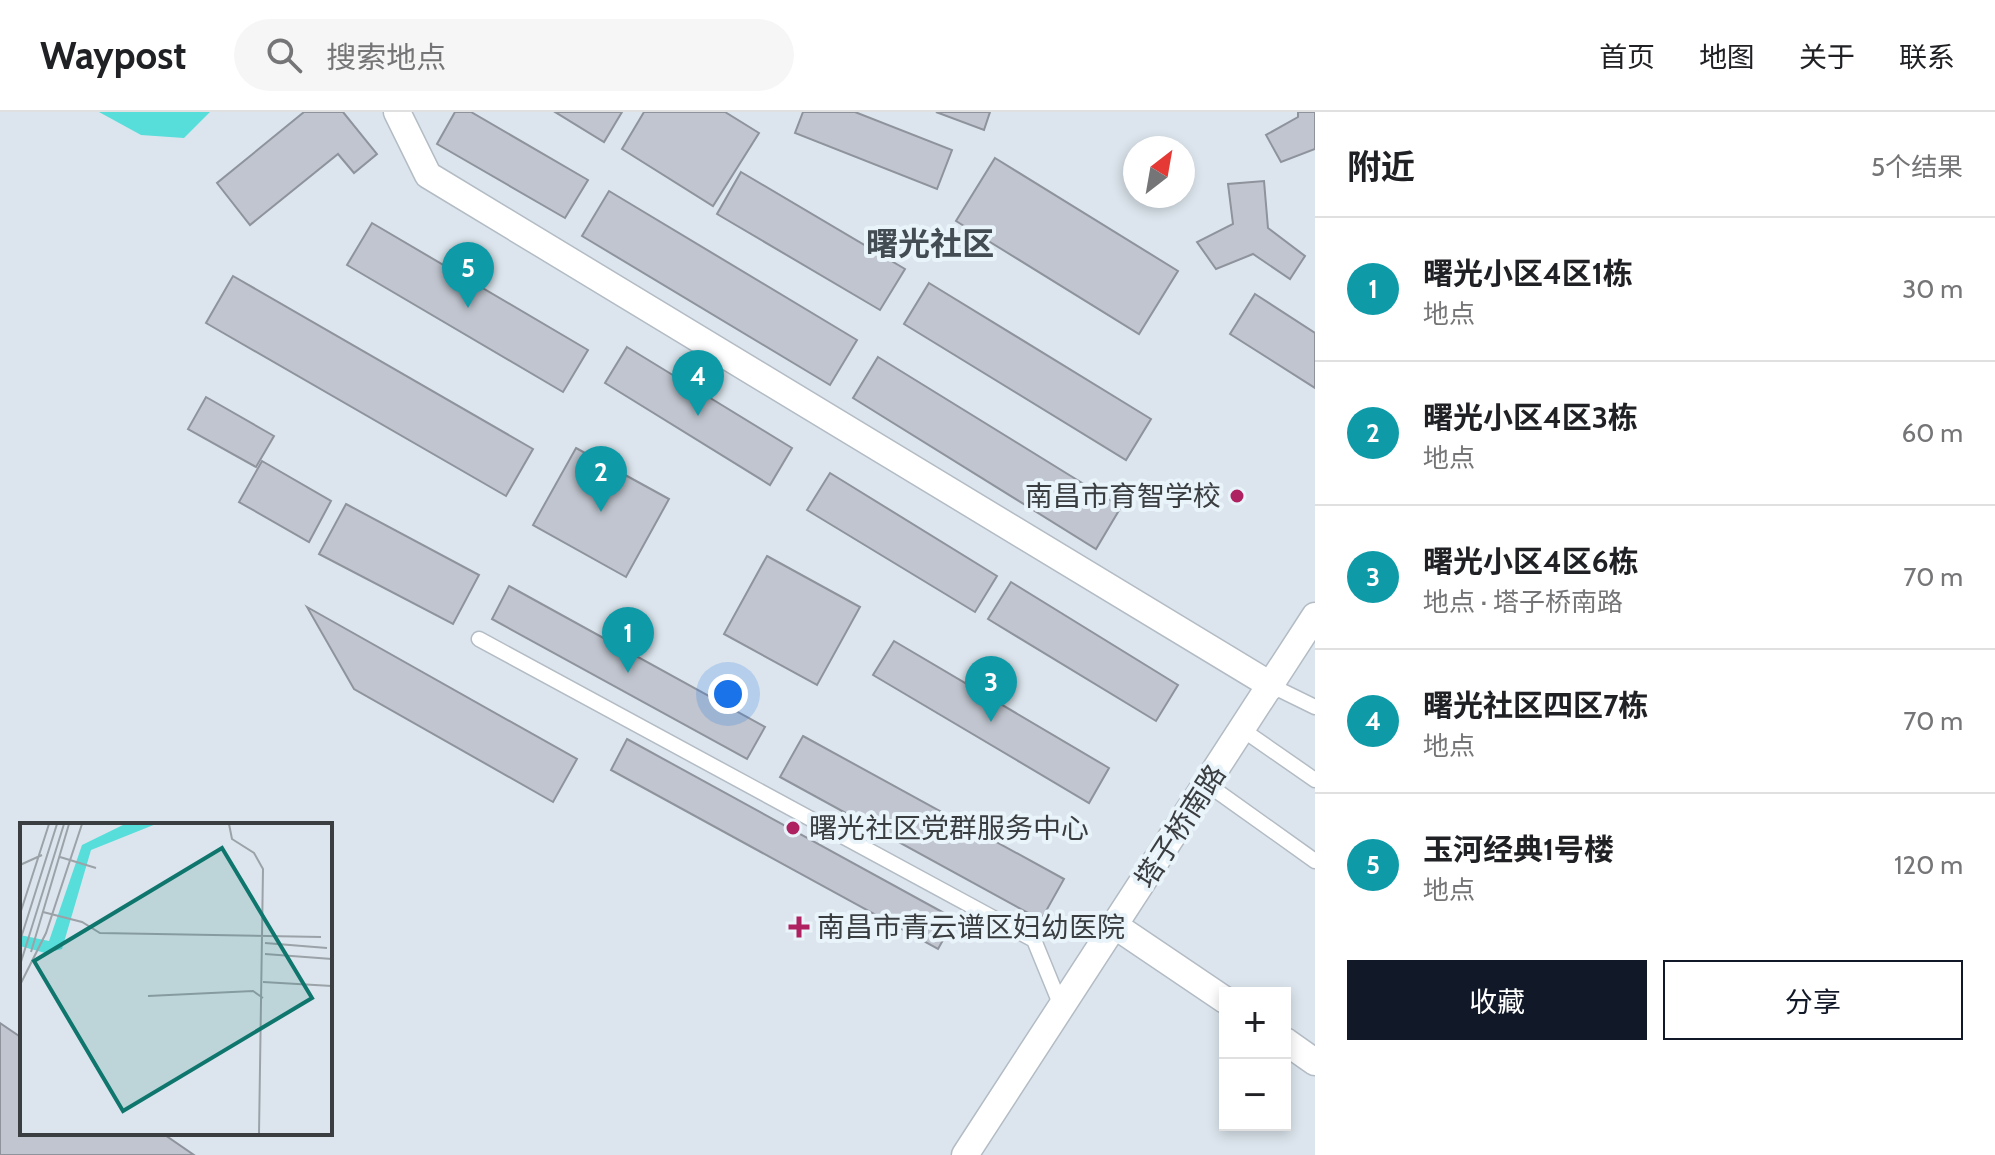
<!DOCTYPE html>
<html lang="zh">
<meta charset="utf-8">
<style>
body{margin:0;font-family:Cabin,"Noto Sans SC",sans-serif;background:#f6f6f6;color:#202124}
.controls{position:absolute;right:24px;bottom:24px;display:grid;overflow:hidden;border-radius:0px;box-shadow:0 4px 12px #0003}
.controls button{width:72px;height:72px;display:grid;place-items:center;padding:0;border:0;border-bottom:2px solid #e0e0e0;background:#fff;color:#202124;font:40px sans-serif}
.compass{position:absolute;left:1123px;top:24px;width:72px;height:72px;border-radius:50%;background:#fff;box-shadow:0 4px 12px #0003;rotate:31deg}
.you{position:absolute;left:728px;top:582px;width:28px;height:28px;margin:-20px;border:6px solid #fff;border-radius:50%;background:#1a73e8;box-shadow:0 0 0 12px #1a73e833}
.badge{display:grid;place-items:center;width:52px;height:52px;border-radius:50%;background:#111827;color:#fff;font-size:26px;font-weight:700}
.pin{position:absolute;translate:-50% -66px;filter:drop-shadow(0 2px 4px #0008)}
.pin::after{content:'';position:absolute;top:42px;width:28px;height:24px;background:inherit;clip-path:polygon(0 0,100% 0,50% 100%)}
.list{margin:0;padding:0;list-style:none}
h2{display:flex;justify-content:space-between;align-items:center;height:104px;margin:0;padding:0 32px;font-size:34px}
h2 small{font-size:26px;font-weight:400;color:#757577}
.list li{display:grid;grid-template-columns:52px 1fr auto;gap:24px;align-items:center;box-sizing:border-box;height:144px;padding:0 32px;border-top:2px solid #e0e0e0}
.list b{display:block;font-size:30px;white-space:nowrap}
.list p{margin:0;font-size:26px;white-space:nowrap;color:#757577}
.list em{font-size:26px;font-style:normal;color:#757577}
.actions{display:flex;gap:16px;padding:24px 32px}
.actions a{flex:1;padding:18px 0;border:2px solid #111827;border-radius:0px;text-align:center;font-size:28px;color:#111827}
.actions .main{background:#111827;color:#fff}
.icon{flex:none;width:44px;height:44px;fill:none;stroke:currentColor;stroke-width:2;stroke-linecap:round;stroke-linejoin:round}
.map{position:relative;flex:none;width:1315px;height:1043px;overflow:hidden}
header{display:flex;align-items:center;gap:48px;box-sizing:border-box;height:112px;padding:0 40px;background:#fff;border-bottom:2px solid #e0e0e0}
header strong{font-size:38px}
nav{display:flex;gap:44px;margin-inline-start:auto;font-size:28px}
.search{width:560px;height:72px;background:#f6f6f6;display:flex;align-items:center;gap:20px;box-sizing:border-box;padding:0 28px;border-radius:44px;color:#757577;font-size:30px}
main{display:flex}
aside{flex:1;background:#fff}
.map>svg:first-child{display:block}
</style>
<header>
<strong>Waypost</strong>
<div class="search"><svg class="icon" aria-label="search" viewBox="0 0 24 24"><circle cx="10" cy="10" r="6"/><path d="M15 15l6 6"/></svg>搜索地点</div>
<nav><a>首页</a><a>地图</a><a>关于</a><a>联系</a></nav>
</header>
<main>
<div class="map">
<svg width="1315" height="1043" viewBox="0 0 1315 1043">
<rect width="100%" height="100%" fill="#dce5ed"/>
<!-- water -->
<polygon fill="#57ddda" points="99,0 210,0 184,26 141,23"/>
<!-- building -->
<g fill="#c0c5cf" stroke="#8e939c" stroke-width="2">
<polygon points="304,0 343,0 377,42 354,61 338,42 250,113 217,71"/>
<polygon points="455,0 471,0 588,68 565,106 437,32"/>
<polygon points="555,0 622,0 604,30"/>
<polygon points="644,0 725,0 759,21 713,94 622,37"/>
<polygon points="803,0 855,0 952,38 937,77 795,21"/>
<polygon points="936,0 990,0 984,18"/>
<polygon points="1298,0 1315,0 1315,37 1281,50 1266,23 1298,5"/>
<polygon points="995,46 1178,159 1139,222 956,109"/>
<polygon points="741,60 905,157 880,198 717,102"/>
<polygon points="1264,69 1268,116 1305,144 1290,167 1253,142 1216,157 1197,130 1233,112 1228,72"/>
<polygon points="609,79 857,228 830,273 582,124"/>
<polygon points="372,111 588,238 563,280 347,153"/>
<polygon points="233,164 533,337 506,384 206,211"/>
<polygon points="929,171 1151,307 1126,348 904,212"/>
<polygon points="1255,182 1315,221 1315,276 1230,222"/>
<polygon points="627,235 792,336 770,373 605,271"/>
<polygon points="878,245 1121,395 1096,437 853,286"/>
<polygon points="206,285 274,324 256,355 188,317"/>
<polygon points="576,336 669,387 626,465 533,413"/>
<polygon points="262,349 331,389 309,430 239,390"/>
<polygon points="830,361 997,464 975,500 807,398"/>
<polygon points="346,392 479,463 453,512 319,442"/>
<polygon points="767,444 860,495 817,573 724,522"/>
<polygon points="1011,470 1178,573 1156,609 988,507"/>
<polygon points="509,474 765,615 747,647 492,507"/>
<polygon points="307,495 577,647 553,690 354,577"/>
<polygon points="894,529 1109,656 1089,691 873,563"/>
<polygon points="803,624 1064,767 1041,808 780,665"/>
<polygon points="627,627 955,807 938,837 611,658"/>
<polygon points="0,911 22,926 22,1021 162,1021 194,1043 0,1043"/>
</g>
<g fill="none" stroke-linecap="round" stroke-linejoin="round">
<!-- service casing -->
<g stroke="#b3bcc4" stroke-width="17">
<g id="service">
<polyline points="479,527 1034,828 1061,894"/>
<polyline points="1272,574 1315,595"/>
<polyline points="1243,618 1315,668"/>
<polyline points="1207,672 1315,749"/>
</g>
</g>
<!-- minor casing -->
<g stroke="#b3bcc4" stroke-width="29">
<g id="minor">
<polyline points="397,0 428,63 1272,574"/>
<polyline points="1114,813 1225,888"/>
<polyline points="1285,929 1315,950"/>
<polyline points="965,1043 1315,504"/>
</g>
</g>
<!-- service -->
<use href="#service" stroke="#fff" stroke-width="14"/>
<!-- minor -->
<use href="#minor" stroke="#fff" stroke-width="26"/>
</g>
<!-- markers -->
<g fill="#ae2261" stroke="#e9f3fa" stroke-width="3">
<circle cx="1237" cy="384" r="8"/>
<circle cx="793" cy="716" r="8"/>
<path d="M795 803h8v8h8v8h-8v8h-8v-8h-8v-8h8z"/>
</g>
<g text-anchor="middle" stroke-width="8" stroke-linejoin="round" paint-order="stroke">
<!-- poi labels -->
<g font-size="28" fill="#3a3e40" stroke="#e9f3fa" text-anchor="start">
<text x="1221" y="394" text-anchor="end">南昌市育智学校</text>
<text x="809" y="726">曙光社区党群服务中心</text>
<text x="817" y="825">南昌市青云谱区妇幼医院</text>
</g>
<!-- street labels -->
<g font-size="28" fill="#3a3e40" stroke="#e9f3fa">
<text transform="translate(1180 714) rotate(-57)" y="10">塔子桥南路</text>
</g>
<!-- quarter labels -->
<g font-size="32" font-weight="bold" fill="#434c52" stroke="#e9f3fa">
<text x="930" y="143">曙光社区</text>
</g>
</g>
<!-- overview -->
<g transform="translate(20 711)">
<rect width="312" height="312" fill="#dce5ed"/>
<path d="M105,1H136L71,27L42,126L25,130L0,123V112L29,118L62,22Z" fill="#57ddda"/>
<path fill="none" stroke="#9ba2a8" stroke-width="2" d="M209,1L212,16L234,30L243,46L239,311M40,34L76,45M0,42L22,32M23,89L62,99L80,110L301,114M0,91L29,1M0,118L37,1M245,120L307,125M11,129L49,1M245,131L312,136M0,142L44,1M243,159L312,163M0,162L26,110L62,1M128,173L233,168L243,175"/>
<path fill="#0f766e" fill-opacity="0.15" stroke="#0f766e" stroke-width="4" d="M202,25L292,175L103,288L14,138Z"/>
<rect width="312" height="312" fill="none" stroke="#3a3e40" stroke-width="4"/>
</g>
</svg>
<div class="controls">
<button>+</button>
<button>−</button>
</div>
<svg class="compass" viewBox="-18 -18 36 36"><path d="M0-13l5 13h-10z" fill="#e53935"/><path d="M0 13l5-13h-10z" fill="#757577"/></svg>
<div class="you"></div>
<div class="pin badge" style="left:628px;top:561px;background:#0f9aa8">1</div>
<div class="pin badge" style="left:601px;top:400px;background:#0f9aa8">2</div>
<div class="pin badge" style="left:991px;top:610px;background:#0f9aa8">3</div>
<div class="pin badge" style="left:698px;top:304px;background:#0f9aa8">4</div>
<div class="pin badge" style="left:468px;top:196px;background:#0f9aa8">5</div>
</div>
<aside>
<h2>附近<small>5个结果</small></h2>
<ul class="list">
<li><span class="badge" style="background:#0f9aa8">1</span><div><b>曙光小区4区1栋</b><p>地点</p></div><em>30 m</em></li>
<li><span class="badge" style="background:#0f9aa8">2</span><div><b>曙光小区4区3栋</b><p>地点</p></div><em>60 m</em></li>
<li><span class="badge" style="background:#0f9aa8">3</span><div><b>曙光小区4区6栋</b><p>地点 · 塔子桥南路</p></div><em>70 m</em></li>
<li><span class="badge" style="background:#0f9aa8">4</span><div><b>曙光社区四区7栋</b><p>地点</p></div><em>70 m</em></li>
<li><span class="badge" style="background:#0f9aa8">5</span><div><b>玉河经典1号楼</b><p>地点</p></div><em>120 m</em></li>
</ul>
<div class="actions"><a class="main">收藏</a><a>分享</a></div>
</aside>
</main>
